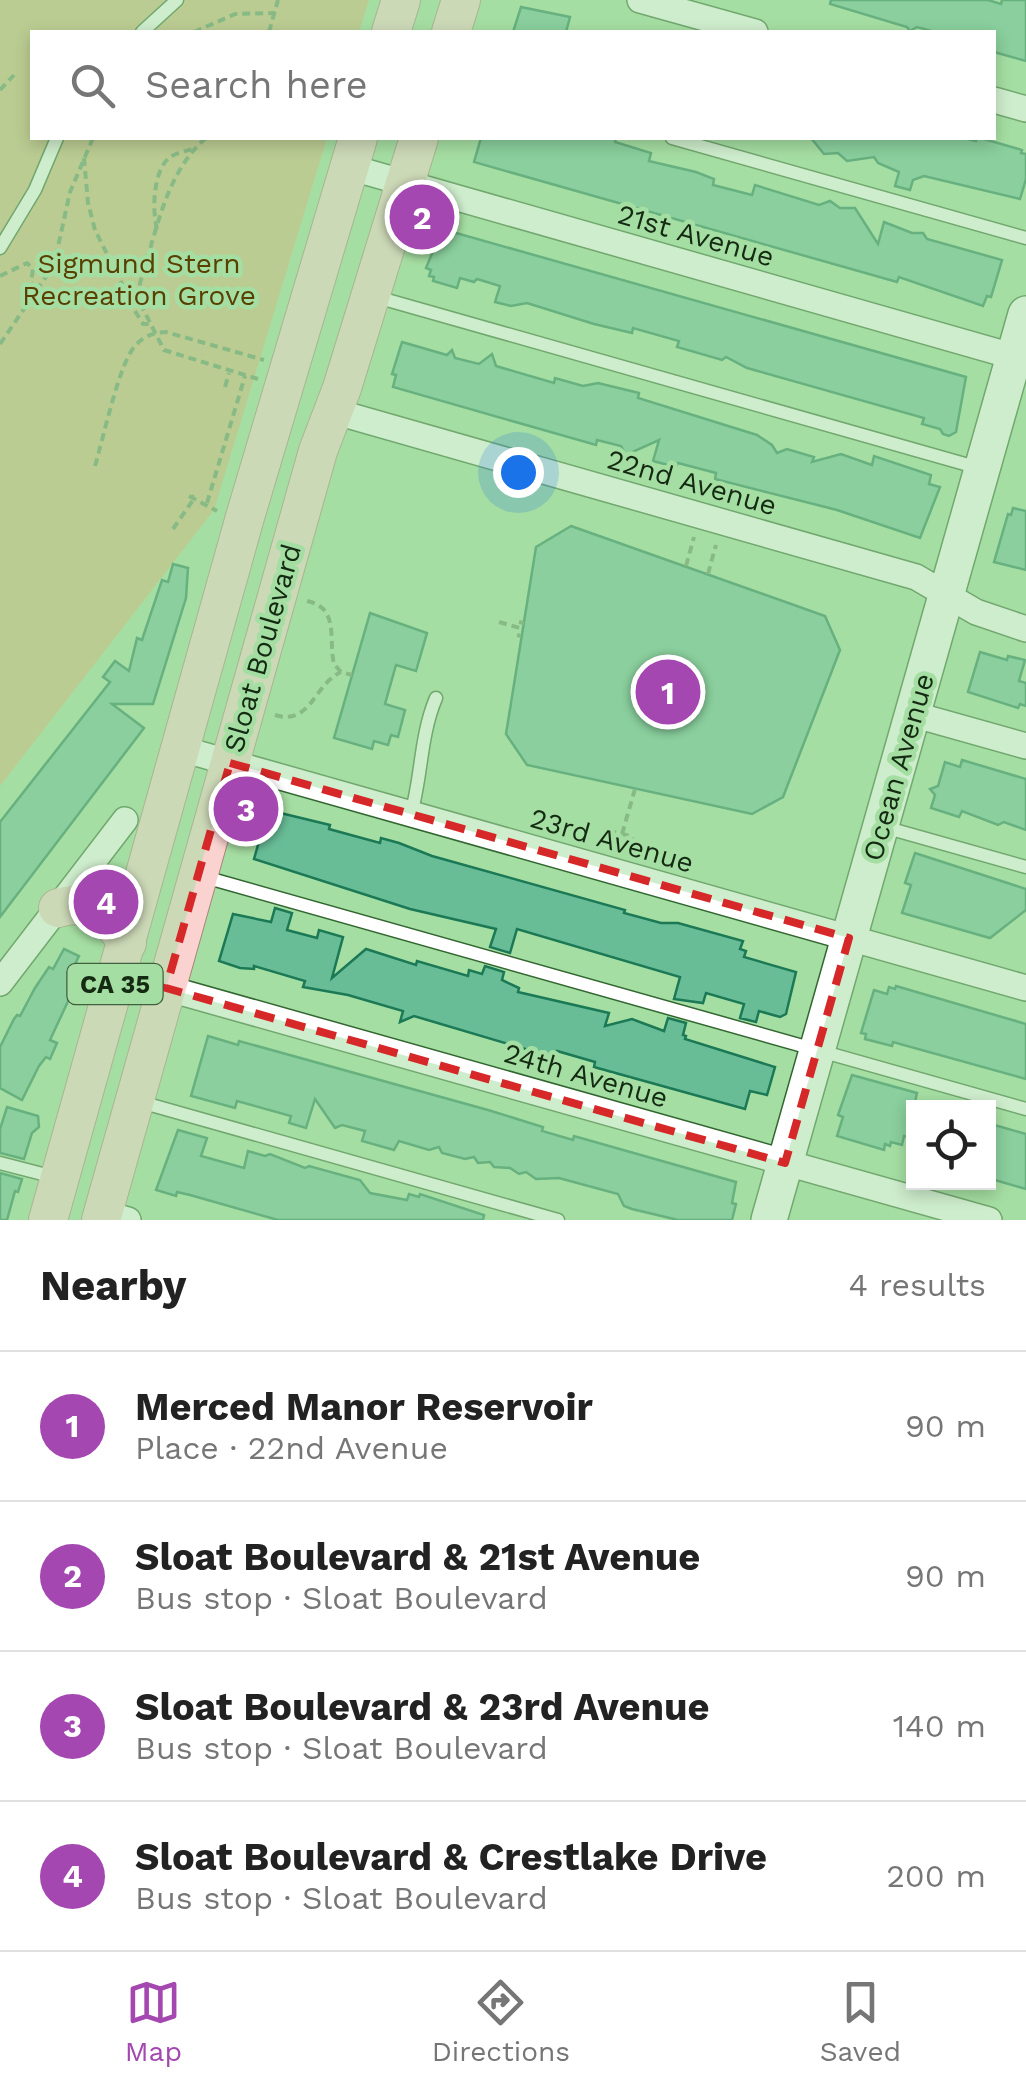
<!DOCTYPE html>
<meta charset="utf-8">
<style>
body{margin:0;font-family:"Work Sans",sans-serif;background:#f2f2f2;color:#222}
.controls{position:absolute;right:30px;bottom:30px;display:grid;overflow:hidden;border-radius:0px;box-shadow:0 5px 15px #0003}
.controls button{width:90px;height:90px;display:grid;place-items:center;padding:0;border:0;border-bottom:2px solid #e0e0e0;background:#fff;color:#222;font:50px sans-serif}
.you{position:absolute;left:518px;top:472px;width:35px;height:35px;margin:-25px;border:8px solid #fff;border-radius:50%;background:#1a73e8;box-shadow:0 0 0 15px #1a73e833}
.badge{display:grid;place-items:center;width:65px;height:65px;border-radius:50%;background:#a447b0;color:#fff;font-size:32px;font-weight:700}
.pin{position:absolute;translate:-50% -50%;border:5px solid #fff;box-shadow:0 2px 10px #0006}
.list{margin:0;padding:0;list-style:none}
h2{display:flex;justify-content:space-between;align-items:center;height:130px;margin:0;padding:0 40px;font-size:42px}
h2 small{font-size:32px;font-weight:400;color:#767676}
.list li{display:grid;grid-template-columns:65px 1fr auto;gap:30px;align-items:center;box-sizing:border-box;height:150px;padding:0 40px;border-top:2px solid #e0e0e0}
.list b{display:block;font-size:38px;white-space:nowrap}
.list p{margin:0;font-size:32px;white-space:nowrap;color:#767676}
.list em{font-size:32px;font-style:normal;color:#767676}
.icon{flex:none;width:55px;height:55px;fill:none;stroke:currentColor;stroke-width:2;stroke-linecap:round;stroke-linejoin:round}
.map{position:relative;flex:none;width:1026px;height:1220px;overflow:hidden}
.search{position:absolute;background:#fff;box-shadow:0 5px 15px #0003;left:30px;right:30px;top:30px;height:110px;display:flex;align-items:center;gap:25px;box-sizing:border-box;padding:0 35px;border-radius:0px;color:#767676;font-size:38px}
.sheet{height:730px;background:#fff}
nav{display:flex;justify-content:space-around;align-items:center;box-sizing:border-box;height:140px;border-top:2px solid #e0e0e0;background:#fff;font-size:28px;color:#767676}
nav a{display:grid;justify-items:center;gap:5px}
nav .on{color:#a447b0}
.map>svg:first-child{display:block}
</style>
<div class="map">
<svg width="1026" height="1220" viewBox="0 0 1026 1220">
<rect width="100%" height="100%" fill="#a5dea2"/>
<!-- green -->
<polygon fill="#d4b77f" points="0,0 369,0 359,32 32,32 32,138 327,138 214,510 0,786"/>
<!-- building -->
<g fill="#68bd97" stroke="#1c7956" stroke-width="2.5">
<polygon points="831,0 988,0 1001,4 1002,0 1026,0 1026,61 994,52 994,32 935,32 917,27 910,31 907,27 830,4"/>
<polygon points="521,7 570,17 566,32 513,32"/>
<polygon points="481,138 616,138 615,142 651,153 649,161 696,172 714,179 713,185 752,195 755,185 819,205 830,201 840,208 855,208 878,244 884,222 912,233 923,233 927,239 1002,260 991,297 987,296 983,306 899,277 897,282 474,162"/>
<polygon points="811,138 963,138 976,141 977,138 984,139 1022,150 1021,153 1026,154 1026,179 1020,199 924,176 913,180 910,190 895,186 899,172 878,163 874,157 847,161 838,153 824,154"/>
<polygon points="442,229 966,377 956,432 949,436 943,434 940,429 922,424 924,418 747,368 726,357 722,360 677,347 679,341 633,328 632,333 594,324 527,303 511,306 495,302 500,286 477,279 474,282 460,278 457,288 433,281 434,277 429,276 431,270 426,268"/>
<polygon points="402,342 447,355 452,350 455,358 479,364 492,354 496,366 554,383 555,378 583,386 598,383 639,393 638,398 757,435 772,445 777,453 787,449 814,457 812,462 841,454 872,465 874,456 931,475 929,484 940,487 920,538 837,510 715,479 716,473 678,463 676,467 653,461 659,440 626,455 621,446 597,440 596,445 393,387 396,375 392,374"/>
<polygon points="1013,508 1026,511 1026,570 994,562 1008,514 1011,515"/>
<polygon points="571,526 825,616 840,650 783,797 752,814 527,765 506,734 536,547"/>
<polygon points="173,564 188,568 186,598 153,704 112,704 144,728 0,917 0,822 110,682 103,677 115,661 129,671 137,638 142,640 162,580 168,582"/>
<polygon points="370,613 427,633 416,671 396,665 385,704 405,710 398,737 391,735 388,745 374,741 372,749 334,738"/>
<polygon points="980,652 1007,660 1008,656 1025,660 1019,681 1026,683 1026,706 1020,704 1018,708 968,692"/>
<polygon points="962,760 1026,779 1026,830 1004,822 998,825 962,811 959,817 931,808 935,795 930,789 938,786 945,762 960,767"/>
<polygon points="268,810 330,825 329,829 380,843 381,838 399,843 432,856 625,910 624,913 661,923 678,923 743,941 740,949 746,951 744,957 796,972 786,1014 780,1017 759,1011 756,1022 740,1018 744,1004 706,993 703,1003 674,999 680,977 517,929 510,953 490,947 496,929 410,909 254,859"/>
<polygon points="915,853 1026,889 1026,910 990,938 902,913 911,885 905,883"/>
<polygon points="275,908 292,913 287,930 317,938 319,930 343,937 332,978 366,949 416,965 417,961 468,976 469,970 482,974 485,966 504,972 502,980 519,988 518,992 609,1013 605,1026 632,1019 664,1031 668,1018 686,1023 683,1035 686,1036 685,1039 775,1067 767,1095 750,1091 745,1109 594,1067 595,1062 557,1051 552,1057 414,1016 400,1022 403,1011 348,995 303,987 305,981 254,966 254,969 240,968 219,961 233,914 271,922"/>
<polygon points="64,949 79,956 73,968 79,971 74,980 77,982 50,1040 57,1043 50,1059 46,1057 39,1066 22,1100 0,1088 0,1047 14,1019 17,1015 20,1016 35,988 49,967 53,969"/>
<polygon points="896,986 1026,1024 1026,1079 893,1042 892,1046 865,1039 866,1034 861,1033 874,990 887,994 889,987 895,989"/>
<polygon points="208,1036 238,1045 239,1041 488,1110 543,1127 542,1131 573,1140 574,1136 736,1182 732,1203 736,1204 732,1220 678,1220 632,1209 624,1206 618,1194 559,1178 536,1179 526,1172 519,1174 510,1168 494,1167 490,1162 478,1163 474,1157 465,1159 442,1153 439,1147 429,1150 399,1141 394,1150 362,1141 365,1131 342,1125 335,1128 315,1099 306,1128 289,1123 291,1116 237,1101 235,1108 191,1096"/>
<polygon points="852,1075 917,1093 914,1107 914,1139 904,1136 902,1145 891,1142 890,1146 885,1144 884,1150 837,1136 843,1117 838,1115"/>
<polygon points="7,1107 38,1116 39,1127 32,1133 24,1159 0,1153 0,1129"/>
<polygon points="991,1124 1026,1134 1026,1189 988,1178"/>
<polygon points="178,1130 207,1138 201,1156 244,1168 248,1151 265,1156 270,1154 305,1168 309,1166 360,1180 370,1193 407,1200 409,1194 419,1197 420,1194 484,1215 483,1220 278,1220 190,1195 177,1192 176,1196 156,1190"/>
<polygon points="0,1173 22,1179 18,1192 15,1191 7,1220 0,1220"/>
</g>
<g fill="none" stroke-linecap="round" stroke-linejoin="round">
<!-- lane casing -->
<g stroke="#326631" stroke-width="15">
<g id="lane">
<polyline points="142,32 177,0"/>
<polyline points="672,138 1026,238"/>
<polyline points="0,248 35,190 57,138"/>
<polyline points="373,296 979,468"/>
<path d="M411,814C422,775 420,736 436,698"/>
<polyline points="884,827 1026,867"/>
<polyline points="201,876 1026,1109"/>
<polyline points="137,1101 558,1220"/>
<polyline points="0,1163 58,1178"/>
</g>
</g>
<!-- street casing -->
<g stroke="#326631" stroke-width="28">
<g id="street">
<polyline points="640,0 755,32"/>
<polyline points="994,100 1026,109"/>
<polyline points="349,167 1026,360"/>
<polyline points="333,411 916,577 976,612 1026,629"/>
<polyline points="912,714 1026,746"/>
<polyline points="182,749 1026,988"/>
<polyline points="0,983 125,820"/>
<polyline points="166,988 989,1220"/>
<polyline points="103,1213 128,1220"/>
</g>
</g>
<!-- secondary casing -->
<g stroke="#326631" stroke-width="38">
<polyline id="secondary" points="769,1220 1026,314"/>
</g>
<!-- primary casing -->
<g stroke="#a8857a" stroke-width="40">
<g id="primary">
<polyline points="391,32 401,0"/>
<polyline points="451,32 461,0"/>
<path d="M58,908C90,898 111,916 127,943"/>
<polyline points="48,1220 245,517 358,138"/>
<polyline points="101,1220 318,451 342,388 419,138"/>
</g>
</g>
<!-- path -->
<g stroke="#658e63" stroke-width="4" stroke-dasharray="8 5" stroke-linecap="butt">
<polyline points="194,32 235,14 275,13"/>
<polyline points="269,32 278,0"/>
<polyline points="0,90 14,75"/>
<path d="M206,138C165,173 156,234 140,283V303L164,350L258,379"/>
<polyline points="84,158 88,203 95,230 130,300 139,299"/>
<path d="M157,229C152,211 153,171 169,158C175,153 186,151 193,149"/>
<polyline points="0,276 27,263 33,269 31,282 35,291"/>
<polyline points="135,311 143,324 152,324"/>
<polyline points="0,344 54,265 70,192 93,138"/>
<polyline points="225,387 229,373"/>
<path d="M95,466C103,439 118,370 132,350C140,338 152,332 166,332L264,360"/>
<polyline points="189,496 217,511"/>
<polyline points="207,503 245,376"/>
<polyline points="173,529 193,500 192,495"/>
<polyline points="686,566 694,537"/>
<polyline points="708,574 716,545"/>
<path d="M307,601C340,608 328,639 334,664L341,672L352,675"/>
<polyline points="499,622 523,629"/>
<polyline points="519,622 524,623"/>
<polyline points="517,635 521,636"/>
<path d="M275,715C311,726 314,684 341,672"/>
<polyline points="622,834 635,789"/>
<polyline points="606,846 611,831 633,837 629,853"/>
</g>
<!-- lane -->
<use href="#lane" stroke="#fff" stroke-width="12"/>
<!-- street -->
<use href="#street" stroke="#fff" stroke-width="25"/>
<!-- secondary -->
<use href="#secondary" stroke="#fff" stroke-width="35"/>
<!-- primary -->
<use href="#primary" stroke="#fad3d0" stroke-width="38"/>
</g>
<!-- marked area -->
<path d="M0 0H1026V1220H0ZM230,763L849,938L785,1163L166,988Z" fill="#a5dea2" fill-opacity=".55" fill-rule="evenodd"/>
<path fill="none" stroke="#d62828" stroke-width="8" stroke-dasharray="20 12" stroke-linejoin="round" d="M230,763L849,938L785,1163L166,988Z"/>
<g text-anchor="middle" stroke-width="9" stroke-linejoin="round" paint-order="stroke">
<!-- shield labels -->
<rect fill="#a5dea2" stroke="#40603e" stroke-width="2.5" x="67.5" y="964" width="95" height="40" rx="8"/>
<g font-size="25" font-weight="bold" fill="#142a13">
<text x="115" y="993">CA 35</text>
</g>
<!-- street labels -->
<g font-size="28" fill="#142a13" stroke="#a5dea2">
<text transform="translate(696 235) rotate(16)" y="10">21st Avenue</text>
<text transform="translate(692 482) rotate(16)" y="10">22nd Avenue</text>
<text transform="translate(262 648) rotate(-74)" y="10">Sloat Boulevard</text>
<text transform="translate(898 767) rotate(-74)" y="10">Ocean Avenue</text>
<text transform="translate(612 840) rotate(16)" y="10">23rd Avenue</text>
<text transform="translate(586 1075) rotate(16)" y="10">24th Avenue</text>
</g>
<!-- park labels -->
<g font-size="28" fill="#594000" stroke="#a5dea2">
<text x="139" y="273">Sigmund Stern<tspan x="139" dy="32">Recreation Grove</tspan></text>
</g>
</g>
</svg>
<div class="controls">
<button><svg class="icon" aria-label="locate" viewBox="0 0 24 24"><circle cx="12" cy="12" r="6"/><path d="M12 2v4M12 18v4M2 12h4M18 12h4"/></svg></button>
</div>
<div class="you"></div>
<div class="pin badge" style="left:668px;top:692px">1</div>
<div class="pin badge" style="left:422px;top:217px">2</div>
<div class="pin badge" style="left:246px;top:809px">3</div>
<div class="pin badge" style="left:106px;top:902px">4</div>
<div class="search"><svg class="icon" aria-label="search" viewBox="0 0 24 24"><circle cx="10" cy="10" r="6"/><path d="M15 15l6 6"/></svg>Search here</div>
</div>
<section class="sheet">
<h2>Nearby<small>4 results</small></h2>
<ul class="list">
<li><span class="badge">1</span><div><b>Merced Manor Reservoir</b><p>Place · 22nd Avenue</p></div><em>90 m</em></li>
<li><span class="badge">2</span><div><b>Sloat Boulevard &amp; 21st Avenue</b><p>Bus stop · Sloat Boulevard</p></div><em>90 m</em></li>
<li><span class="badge">3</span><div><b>Sloat Boulevard &amp; 23rd Avenue</b><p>Bus stop · Sloat Boulevard</p></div><em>140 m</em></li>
<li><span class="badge">4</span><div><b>Sloat Boulevard &amp; Crestlake Drive</b><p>Bus stop · Sloat Boulevard</p></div><em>200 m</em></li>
</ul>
</section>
<nav>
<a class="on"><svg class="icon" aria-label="map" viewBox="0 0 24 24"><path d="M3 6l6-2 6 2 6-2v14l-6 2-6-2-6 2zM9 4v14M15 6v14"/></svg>Map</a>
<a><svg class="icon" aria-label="directions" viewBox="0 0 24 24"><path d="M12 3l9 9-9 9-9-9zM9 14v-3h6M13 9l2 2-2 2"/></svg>Directions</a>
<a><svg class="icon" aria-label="saved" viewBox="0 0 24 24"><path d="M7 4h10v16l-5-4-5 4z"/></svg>Saved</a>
</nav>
